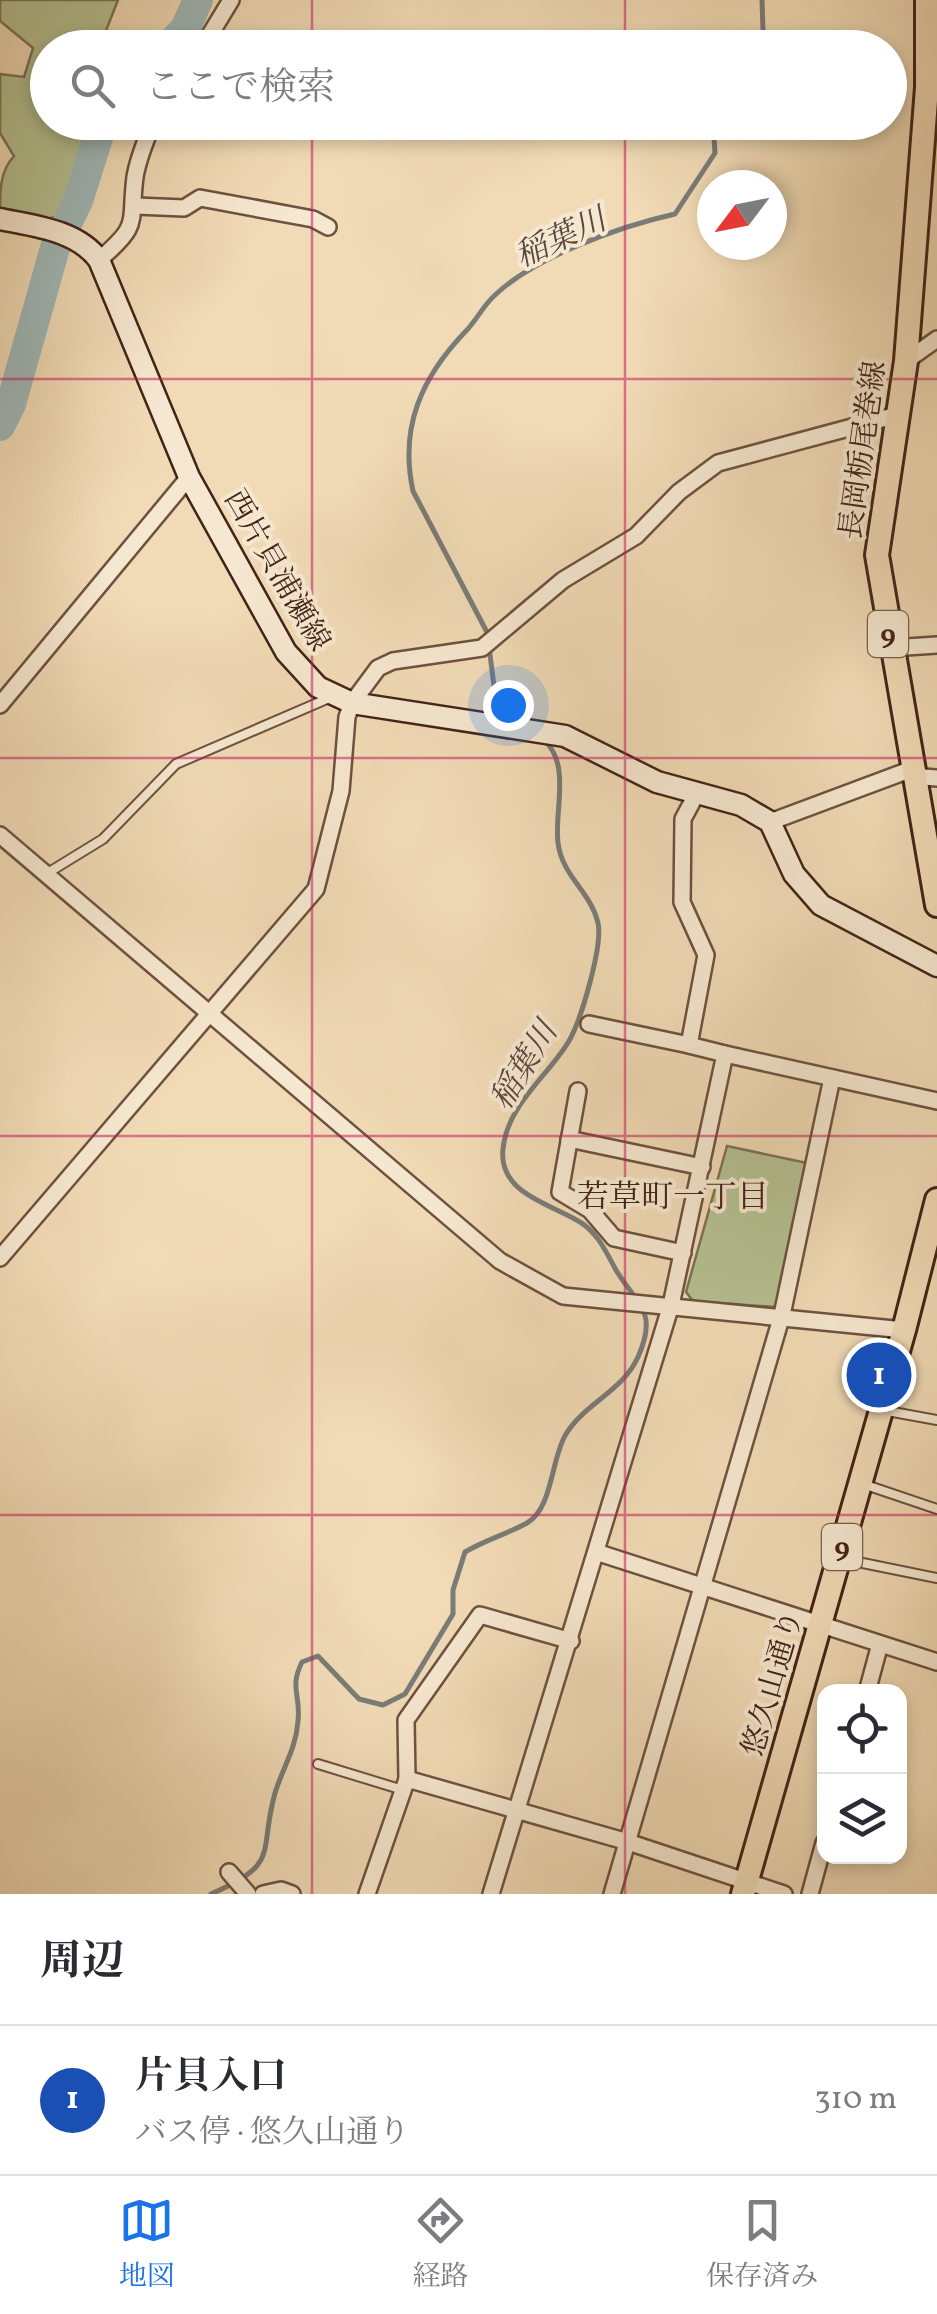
<!DOCTYPE html>
<html lang="ja">
<meta charset="utf-8">
<style>
body{margin:0;font-family:Vollkorn,"Noto Serif JP",serif;background:#f7f7f7;color:#2b2b33}
.controls{position:absolute;right:30px;bottom:30px;display:grid;overflow:hidden;border-radius:20px;box-shadow:0 5px 15px #0003}
.controls button{width:90px;height:90px;display:grid;place-items:center;padding:0;border:0;border-bottom:2px solid #e1e1e2;background:#fff;color:#2b2b33;font:50px sans-serif}
.compass{position:absolute;left:697px;top:170px;width:90px;height:90px;border-radius:50%;background:#fff;box-shadow:0 5px 15px #0003;rotate:238deg}
.you{position:absolute;left:508px;top:705px;width:35px;height:35px;margin:-25px;border:8px solid #fff;border-radius:50%;background:#1a73e8;box-shadow:0 0 0 15px #1a73e833}
.badge{display:grid;place-items:center;width:65px;height:65px;border-radius:50%;background:#1a73e8;color:#fff;font-size:32px;font-weight:700}
.pin{position:absolute;translate:-50% -50%;border:5px solid #fff;box-shadow:0 2px 10px #0006}
.list{margin:0;padding:0;list-style:none}
h2{display:flex;justify-content:space-between;align-items:center;height:130px;margin:0;padding:0 40px;font-size:42px}
h2 small{font-size:32px;font-weight:400;color:#7c7c81}
.list li{display:grid;grid-template-columns:65px 1fr auto;gap:30px;align-items:center;box-sizing:border-box;height:150px;padding:0 40px;border-top:2px solid #e1e1e2}
.list b{display:block;font-size:38px;white-space:nowrap}
.list p{margin:0;font-size:32px;white-space:nowrap;color:#7c7c81}
.list em{font-size:32px;font-style:normal;color:#7c7c81}
.icon{flex:none;width:55px;height:55px;fill:none;stroke:currentColor;stroke-width:2;stroke-linecap:round;stroke-linejoin:round}
.map{position:relative;flex:none;width:937px;height:1894px;overflow:hidden}
.search{position:absolute;background:#fff;box-shadow:0 5px 15px #0003;left:30px;right:30px;top:30px;height:110px;display:flex;align-items:center;gap:25px;box-sizing:border-box;padding:0 35px;border-radius:55px;color:#7c7c81;font-size:38px}
.sheet{height:280px;background:#fff}
nav{display:flex;justify-content:space-around;align-items:center;box-sizing:border-box;height:140px;border-top:2px solid #e1e1e2;background:#fff;font-size:28px;color:#7c7c81}
nav a{display:grid;justify-items:center;gap:5px}
nav .on{color:#1a73e8}
.map>svg:first-child{display:block}
</style>
<div class="map">
<svg width="937" height="1894" viewBox="0 0 937 1894">
<rect width="100%" height="100%" fill="#f1dbb6"/>
<filter id="stains"><feTurbulence type="fractalNoise" baseFrequency=".002" numOctaves="4"/><feColorMatrix values="0 0 0 0 .2 0 0 0 0 .09 0 0 0 0 .02 0 0 0 .5 -.17"/></filter>
<radialGradient id="worn" r=".72"><stop offset=".6" stop-color="#630" stop-opacity="0"/><stop offset="1" stop-color="#630" stop-opacity=".3"/></radialGradient>
<!-- green -->
<g fill="#b5c192" stroke="#7c7255" stroke-width="2.5">
<path d="M0,0H118L105,33L93,47L48,48V122L95,123L63,215L43,220L0,212C0,190 0,171 14,156L0,133V74L24,77L33,48L0,21Z"/>
<polygon points="727,1146 807,1163 776,1307 693,1301 686,1292"/>
</g>
<g fill="none" stroke-linecap="round" stroke-linejoin="round">
<!-- stream -->
<g stroke="#7a7c78" stroke-width="5">
<polyline points="750,48 763,31 762,0"/>
<path d="M489,636L413,491C399,427 422,377 465,332C476,321 483,306 494,296C534,257 621,226 675,214L715,153L713,122"/>
<polyline points="489,647 494,686 521,721"/>
<path d="M211,1894C282,1863 258,1854 275,1793C283,1767 296,1749 298,1721C301,1695 289,1688 302,1662L318,1656L359,1699L383,1705L405,1694L453,1614V1590L465,1552C485,1540 507,1534 527,1523C553,1508 551,1458 566,1434C585,1403 622,1392 638,1357C659,1310 636,1304 616,1270C606,1252 598,1233 580,1222C552,1204 498,1194 503,1149C507,1105 549,1075 569,1041C581,1020 603,946 598,923C591,892 562,876 558,843C554,811 571,766 545,741"/>
</g>
<!-- river -->
<g stroke="#9fb8b8" stroke-width="30">
<polyline points="166,48 185,29 198,0"/>
<polyline points="0,426 11,404 55,248 78,201 103,122"/>
</g>
<!-- lane casing -->
<g stroke="#6e5140" stroke-width="12">
<g id="lane">
<polyline points="46,874 103,839 176,764 329,698"/>
<polyline points="882,1410 937,1420"/>
<polyline points="866,1485 937,1509"/>
<polyline points="843,1559 937,1578"/>
<polyline points="318,1764 403,1790"/>
</g>
</g>
<!-- street casing -->
<g stroke="#6e5140" stroke-width="20">
<g id="street">
<polyline points="202,48 231,0"/>
<polyline points="136,206 184,208 200,198 313,219 328,227"/>
<path d="M99,260C141,224 129,225 135,177C138,158 146,140 153,122"/>
<polyline points="906,361 937,339"/>
<polyline points="891,648 937,645"/>
<polyline points="0,705 189,477"/>
<polyline points="697,793 683,819 682,902 706,955 689,1045 725,1054"/>
<polyline points="770,822 912,769 923,777 937,778"/>
<polyline points="0,835 500,1261 563,1296 904,1330"/>
<polyline points="589,1024 689,1045"/>
<polyline points="578,1091 560,1192 590,1210 614,1238 683,1253"/>
<polyline points="569,1139 702,1167"/>
<polyline points="0,1258 316,889 341,791 347,717 352,703 378,668 393,661 482,648 563,580 636,536 679,492 718,463 897,415"/>
<polyline points="599,1553 937,1662"/>
<polyline points="867,1692 880,1644"/>
<polyline points="407,1779 628,1842 784,1894"/>
<polyline points="229,1872 248,1894"/>
<polyline points="263,1894 281,1890 292,1894"/>
<polyline points="367,1894 407,1779 406,1720 480,1615 571,1641"/>
<polyline points="491,1894 671,1305 725,1054 937,1101"/>
<polyline points="612,1894 782,1315 832,1078"/>
<polyline points="810,1894 824,1843"/>
</g>
</g>
<!-- secondary casing -->
<g stroke="#432318" stroke-width="25">
<path id="secondary" d="M0,219C34,226 77,230 99,260L189,477L286,652L318,687L352,703L565,736L657,782L741,805L770,822L794,874L821,905L937,966"/>
</g>
<!-- primary casing -->
<g stroke="#432318" stroke-width="28">
<g id="primary">
<polyline points="927,0 927,87 906,361 877,555 937,905"/>
<polyline points="743,1894 904,1330 937,1200"/>
</g>
</g>
<!-- lane -->
<use href="#lane" stroke="#f6e8d0" stroke-width="8"/>
<!-- street -->
<use href="#street" stroke="#f6e8d0" stroke-width="15"/>
<!-- secondary -->
<use href="#secondary" stroke="#f6e8d0" stroke-width="20"/>
<!-- primary -->
<use href="#primary" stroke="#f1dbb6" stroke-width="22"/>
</g>
<!-- grid -->
<path fill="none" stroke="#c2185b" stroke-width="2.5" stroke-opacity="0.55" d="M312,0V48M625,0V48M312,122V1894M625,122V1894M0,379H937M0,758H937M0,1136H937M0,1515H937"/>
<g text-anchor="middle" stroke-width="8" stroke-linejoin="round" paint-order="stroke">
<!-- shield labels -->
<g fill="#f6e8d0" stroke="#795e4f" stroke-width="2.5">
<rect x="868" y="611" width="40" height="46" rx="8"/>
<rect x="822" y="1524" width="40" height="46" rx="8"/>
</g>
<g font-size="28" font-weight="bold" fill="#432318">
<text x="888" y="644">9</text>
<text x="842" y="1557">9</text>
</g>
<!-- street labels -->
<g font-size="30" fill="#432318" stroke="#f6e8d0">
<text transform="translate(862 450) rotate(-82)" y="10">長岡栃尾巻線</text>
<text transform="translate(278 570) rotate(60)" y="10">西片貝浦瀬線</text>
<text transform="translate(772 1683) rotate(-74)" y="10">悠久山通り</text>
</g>
<!-- water labels -->
<g font-size="32" font-style="italic" fill="#5a4840" stroke="#f6e8d0">
<text transform="translate(560 237) rotate(-25)" y="11">稲葉川</text>
<text transform="translate(523 1065) rotate(-58)" y="11">稲葉川</text>
</g>
<!-- neighbourhood labels -->
<g font-size="32" fill="#432318" stroke="#f6e8d0">
<text x="673" y="1207">若草町一丁目</text>
</g>
</g>
<rect width="100%" height="100%" filter="url(#stains)"/>
<rect width="100%" height="100%" fill="url(#worn)"/>
</svg>
<div class="controls">
<button><svg class="icon" aria-label="locate" viewBox="0 0 24 24"><circle cx="12" cy="12" r="6"/><path d="M12 2v4M12 18v4M2 12h4M18 12h4"/></svg></button>
<button><svg class="icon" aria-label="layers" viewBox="0 0 24 24"><path d="M12 4l9 5-9 5-9-5zM3 14l9 5 9-5"/></svg></button>
</div>
<svg class="compass" viewBox="-18 -18 36 36"><path d="M0-13l5 13h-10z" fill="#e53935"/><path d="M0 13l5-13h-10z" fill="#7c7c81"/></svg>
<div class="you"></div>
<div class="pin badge" style="left:879px;top:1375px;background:#1a4fb4">1</div>
<div class="search"><svg class="icon" aria-label="search" viewBox="0 0 24 24"><circle cx="10" cy="10" r="6"/><path d="M15 15l6 6"/></svg>ここで検索</div>
</div>
<section class="sheet">
<h2>周辺<small></small></h2>
<ul class="list">
<li><span class="badge" style="background:#1a4fb4">1</span><div><b>片貝入口</b><p>バス停 · 悠久山通り</p></div><em>310 m</em></li>
</ul>
</section>
<nav>
<a class="on"><svg class="icon" aria-label="map" viewBox="0 0 24 24"><path d="M3 6l6-2 6 2 6-2v14l-6 2-6-2-6 2zM9 4v14M15 6v14"/></svg>地図</a>
<a><svg class="icon" aria-label="directions" viewBox="0 0 24 24"><path d="M12 3l9 9-9 9-9-9zM9 14v-3h6M13 9l2 2-2 2"/></svg>経路</a>
<a><svg class="icon" aria-label="saved" viewBox="0 0 24 24"><path d="M7 4h10v16l-5-4-5 4z"/></svg>保存済み</a>
</nav>
